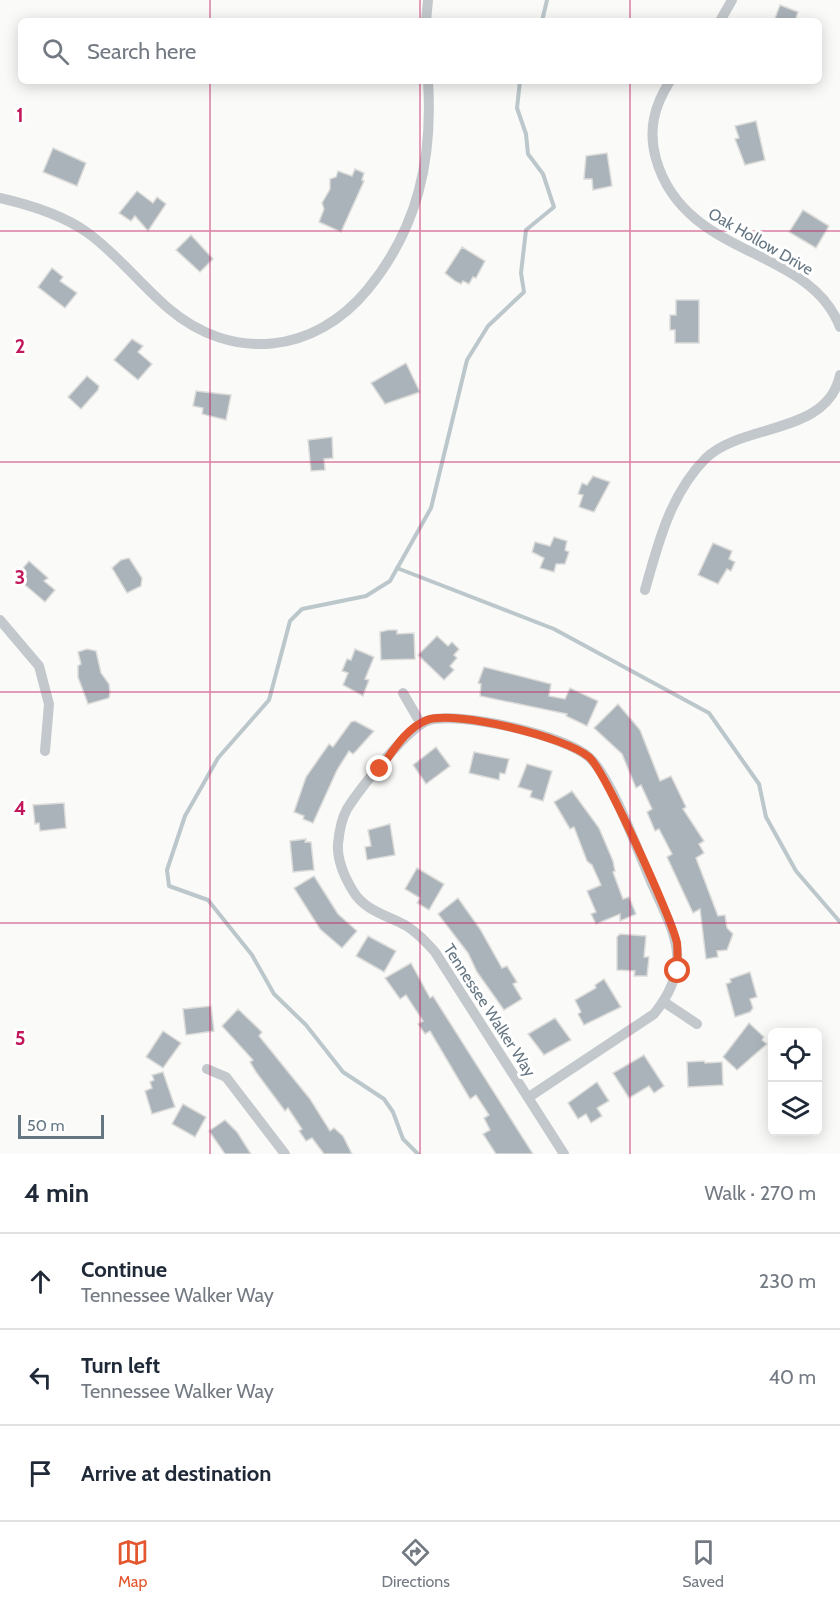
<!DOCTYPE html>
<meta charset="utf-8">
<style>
body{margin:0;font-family:Cabin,sans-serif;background:#f6f6f7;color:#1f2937}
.controls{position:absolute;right:18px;bottom:18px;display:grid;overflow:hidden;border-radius:9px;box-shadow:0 3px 15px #0003}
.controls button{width:54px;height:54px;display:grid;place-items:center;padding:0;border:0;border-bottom:2px solid #e0e1e3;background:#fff;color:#1f2937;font:30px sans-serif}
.scale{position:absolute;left:18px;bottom:15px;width:86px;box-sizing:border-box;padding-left:6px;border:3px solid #657683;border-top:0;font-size:16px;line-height:21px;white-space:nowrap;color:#657683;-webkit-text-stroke:4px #fff;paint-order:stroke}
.stop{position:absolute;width:18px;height:18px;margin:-14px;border:4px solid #e4572e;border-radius:50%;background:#fff}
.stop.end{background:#e4572e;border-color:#fff;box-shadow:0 2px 6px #0008}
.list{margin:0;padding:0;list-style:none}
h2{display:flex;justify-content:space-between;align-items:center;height:78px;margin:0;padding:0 24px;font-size:26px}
h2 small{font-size:20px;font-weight:400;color:#747a83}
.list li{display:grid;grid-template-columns:39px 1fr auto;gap:18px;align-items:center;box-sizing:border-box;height:96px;padding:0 24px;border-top:2px solid #e0e1e3}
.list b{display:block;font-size:22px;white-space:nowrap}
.list p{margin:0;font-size:20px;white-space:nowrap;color:#747a83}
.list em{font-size:20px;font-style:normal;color:#747a83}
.icon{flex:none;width:33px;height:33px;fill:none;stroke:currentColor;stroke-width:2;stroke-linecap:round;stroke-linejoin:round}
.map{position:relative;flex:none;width:840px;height:1154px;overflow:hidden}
.search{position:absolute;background:#fff;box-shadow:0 3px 15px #0003;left:18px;right:18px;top:18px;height:66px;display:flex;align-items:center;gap:15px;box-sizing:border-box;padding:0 21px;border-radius:9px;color:#747a83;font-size:22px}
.sheet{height:366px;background:#fff}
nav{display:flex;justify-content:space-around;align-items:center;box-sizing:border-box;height:84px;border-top:2px solid #e0e1e3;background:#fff;font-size:16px;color:#747a83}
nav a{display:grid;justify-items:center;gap:3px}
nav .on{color:#e4572e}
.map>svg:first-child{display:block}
</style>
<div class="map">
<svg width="840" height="1154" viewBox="0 0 840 1154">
<rect width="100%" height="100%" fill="#fafaf8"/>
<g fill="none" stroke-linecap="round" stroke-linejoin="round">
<!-- stream -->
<g stroke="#bbc7cb" stroke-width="4">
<polyline points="542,21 547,0"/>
<polyline points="397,568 554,629 709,713 759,784 766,817 796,871 840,922"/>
<polyline points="418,1154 403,1139 393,1112 384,1099 343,1072 306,1025 274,994 252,955 208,900 169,886 167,870 185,816 218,758 269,700 290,621 302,609 366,596 390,581 431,508 467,360 488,326 524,292 521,273 526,230 554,207 543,174 528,154 526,134 517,108 520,81"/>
</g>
</g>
<!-- building -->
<g fill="#aab3b9" stroke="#dcdcda" stroke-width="1.5">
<polygon points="780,5 798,12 795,21 774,21"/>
<polygon points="756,121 765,160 745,165 735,139 739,138 735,126"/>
<polygon points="53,148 86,163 77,186 43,172"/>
<polygon points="607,153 612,186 593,190 592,179 584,179 586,156"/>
<polygon points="355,169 364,173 362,180 364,181 341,232 319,222 324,209 322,203 330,189 330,179 336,177 338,171 352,176"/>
<polygon points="137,191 153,203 157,197 166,204 148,231 135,216 131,221 119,213"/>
<polygon points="803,210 829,226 816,248 789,232"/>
<polygon points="191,235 213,259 200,272 176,250"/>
<polygon points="462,247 485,261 476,278 473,277 469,284 463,281 461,284 455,281 445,273"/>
<polygon points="52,268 63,277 60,281 77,293 65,308 38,287"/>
<polygon points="676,300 699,300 699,343 675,343 675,330 670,330 670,315 676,315"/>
<polygon points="132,339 143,346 138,352 152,364 138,380 114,360"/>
<polygon points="406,363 420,392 385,404 371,383"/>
<polygon points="87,376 99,386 98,390 81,409 68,397"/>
<polygon points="196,391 231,395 226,420 202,414 203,408 193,406"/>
<polygon points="332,437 333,458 324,459 325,470 311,471 308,440"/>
<polygon points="593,476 610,482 594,512 579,507 583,495 578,494 582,483 587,485"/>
<polygon points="554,537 567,541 565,550 569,552 565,564 556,564 554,572 540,568 544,558 532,552 535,542 550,546"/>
<polygon points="713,543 732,551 729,559 735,562 731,571 727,569 718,584 698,575"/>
<polygon points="129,558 142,578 141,586 127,593 112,568 121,560"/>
<polygon points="29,561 48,578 44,581 55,590 45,602 18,579 18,574"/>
<polygon points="388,630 397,630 397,634 414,633 415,659 381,660 380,632"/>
<polygon points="437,636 448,646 452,642 459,649 454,655 457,658 450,666 454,670 444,680 418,655"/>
<polygon points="87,649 96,651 101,673 109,684 110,693 109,698 88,704 78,677 78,666 81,664 78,652"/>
<polygon points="355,649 374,657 365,679 369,680 363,696 343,685 348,673 342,671 347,659 351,660"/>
<polygon points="484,667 551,684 549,696 565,699 570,688 598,701 587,726 566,716 567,714 480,696 481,684 478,683"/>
<polygon points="618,704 640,730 660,781 671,776 686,807 683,809 704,841 699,844 704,853 696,858 718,916 725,915 727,928 733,934 727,950 717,951 718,957 706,959 700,909 693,913 667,857 672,854 659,829 655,831 647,812 652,809 641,785 636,788 622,754 594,728"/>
<polygon points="355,721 374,731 357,750 353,754 349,751 337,770 313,823 303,819 304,816 294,812 306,777 329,744 333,747 351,722"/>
<polygon points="436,747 450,766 426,784 413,765"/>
<polygon points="474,752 509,759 505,774 500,773 499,780 469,773"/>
<polygon points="527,764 552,771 543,801 530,797 532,791 518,787"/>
<polygon points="572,791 599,828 613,861 615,871 613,872 623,899 629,897 636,914 620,921 620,914 596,924 591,914 596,912 587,891 601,885 592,865 587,861 574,827 570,829 554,802"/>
<polygon points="64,803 66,828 40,831 39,823 35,824 33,805"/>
<polygon points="390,824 395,855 367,860 365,847 371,846 368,830"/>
<polygon points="306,839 305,842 311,842 314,870 293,872 290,841"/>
<polygon points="417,868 444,884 429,910 417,903 420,898 405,889"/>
<polygon points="314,876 338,914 357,931 342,948 320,929 294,888"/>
<polygon points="458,898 480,929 502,968 507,966 517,982 513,984 522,999 504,1010 477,972 468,953 438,914"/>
<polygon points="620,934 646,936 644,957 649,957 647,976 634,976 635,971 617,970 617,937"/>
<polygon points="368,936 396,951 384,972 356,956"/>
<polygon points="411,963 430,998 433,996 533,1154 496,1154 483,1134 490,1130 484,1118 489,1115 476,1095 470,1099 430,1031 425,1034 418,1024 423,1021 406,995 400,999 385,978"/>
<polygon points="750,972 757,997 750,999 753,1008 750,1012 735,1017 726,984 731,982 730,979"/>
<polygon points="604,979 621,1007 584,1025 578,1014 581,1012 575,1000 596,988 595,985"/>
<polygon points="211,1006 214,1031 186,1035 183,1009"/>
<polygon points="238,1009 262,1032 259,1036 310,1099 330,1131 334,1128 343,1136 352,1154 324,1154 312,1138 306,1141 299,1131 302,1129 288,1108 285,1111 256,1072 250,1062 253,1060 222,1026"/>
<polygon points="555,1018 571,1040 544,1055 528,1034"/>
<polygon points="749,1023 764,1037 762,1040 767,1044 737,1070 723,1057"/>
<polygon points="163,1031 181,1043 163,1068 146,1057"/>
<polygon points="644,1055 664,1086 654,1093 649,1086 629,1098 613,1073"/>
<polygon points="704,1061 705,1063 722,1062 723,1085 688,1087 687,1062"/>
<polygon points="163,1072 175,1107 152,1114 145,1091 152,1088 150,1082 154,1080 152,1075"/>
<polygon points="597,1082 609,1101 597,1108 602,1116 591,1123 586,1114 578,1119 568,1103"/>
<polygon points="183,1104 206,1117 195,1137 172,1124"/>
<polygon points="225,1120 237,1132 251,1154 225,1154 209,1131"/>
</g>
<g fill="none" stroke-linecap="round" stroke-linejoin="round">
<!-- minor -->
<g stroke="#c3c8cc" stroke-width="10">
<polyline points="426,21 428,0"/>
<polyline points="720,21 732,0"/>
<path d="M670,81C654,106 648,130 656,159C685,260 809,245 840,327"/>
<path d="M0,198C31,205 63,215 88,233C118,255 140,284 168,308C232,363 315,354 368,289C418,228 433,159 428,81"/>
<path d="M645,590C658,544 670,494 706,458C742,423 828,435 840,375"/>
<polyline points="0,620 39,666 49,704 45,751"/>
<polyline points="403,693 421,724"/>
<polyline points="664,1002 697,1024"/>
<polyline points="207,1069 226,1077 285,1154"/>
<path d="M529,1097L654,1014C694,964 675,935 652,884C639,854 612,779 590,758C566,735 462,712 430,720C410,724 359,790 347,809C342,818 339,833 338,844C337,860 345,878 353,891C364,910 386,915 405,925C417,932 426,942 435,952L564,1154"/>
</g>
</g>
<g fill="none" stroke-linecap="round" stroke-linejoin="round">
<!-- route -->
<path stroke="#e4572e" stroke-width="8" d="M380,769C393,751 406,728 427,720C457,710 565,737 589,757C605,771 672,919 677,943C678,952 677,962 678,971"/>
</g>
<!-- grid -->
<path fill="none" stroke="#c2185b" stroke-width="1.5" stroke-opacity="0.55" d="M210,0V21M420,0V21M630,0V21M210,81V1154M420,81V1154M630,81V1154M0,231H840M0,462H840M0,692H840M0,923H840"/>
<g text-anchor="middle" stroke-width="6" stroke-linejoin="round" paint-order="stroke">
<!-- street labels -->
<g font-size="16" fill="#657683" stroke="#fff">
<text transform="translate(761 241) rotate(30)" y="6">Oak Hollow Drive</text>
<text transform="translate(490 1010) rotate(57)" y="6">Tennessee Walker Way</text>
</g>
</g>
<g font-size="20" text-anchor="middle" font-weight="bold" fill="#c2185b" stroke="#fff" stroke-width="6" stroke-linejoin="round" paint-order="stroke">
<text x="20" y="122">1</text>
<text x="20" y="353">2</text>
<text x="20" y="584">3</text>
<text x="20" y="815">4</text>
<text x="20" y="1045">5</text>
</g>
</svg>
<div class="controls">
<button><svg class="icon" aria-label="locate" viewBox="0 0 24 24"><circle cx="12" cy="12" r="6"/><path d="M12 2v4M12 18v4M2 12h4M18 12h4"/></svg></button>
<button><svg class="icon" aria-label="layers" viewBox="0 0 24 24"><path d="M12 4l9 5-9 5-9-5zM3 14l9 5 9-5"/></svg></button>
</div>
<div class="scale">50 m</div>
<div class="stop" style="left:678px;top:971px"></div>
<div class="stop end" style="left:380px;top:769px"></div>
<div class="search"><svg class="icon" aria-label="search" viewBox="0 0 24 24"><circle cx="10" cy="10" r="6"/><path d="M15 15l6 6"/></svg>Search here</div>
</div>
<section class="sheet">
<h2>4 min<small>Walk · 270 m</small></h2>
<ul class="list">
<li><svg class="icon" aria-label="ahead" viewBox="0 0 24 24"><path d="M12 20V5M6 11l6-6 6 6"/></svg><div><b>Continue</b><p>Tennessee Walker Way</p></div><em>230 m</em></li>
<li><svg class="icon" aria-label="left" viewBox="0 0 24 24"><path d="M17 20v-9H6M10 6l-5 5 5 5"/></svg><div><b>Turn left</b><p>Tennessee Walker Way</p></div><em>40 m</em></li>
<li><svg class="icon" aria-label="arrive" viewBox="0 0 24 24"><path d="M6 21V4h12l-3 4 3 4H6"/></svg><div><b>Arrive at destination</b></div></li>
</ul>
</section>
<nav>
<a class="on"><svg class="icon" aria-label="map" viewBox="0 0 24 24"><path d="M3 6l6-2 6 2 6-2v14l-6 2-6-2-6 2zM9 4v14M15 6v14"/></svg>Map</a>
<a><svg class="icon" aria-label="directions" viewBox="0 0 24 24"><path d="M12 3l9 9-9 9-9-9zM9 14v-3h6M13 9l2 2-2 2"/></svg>Directions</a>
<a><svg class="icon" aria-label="saved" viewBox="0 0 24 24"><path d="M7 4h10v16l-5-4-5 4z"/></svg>Saved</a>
</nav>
